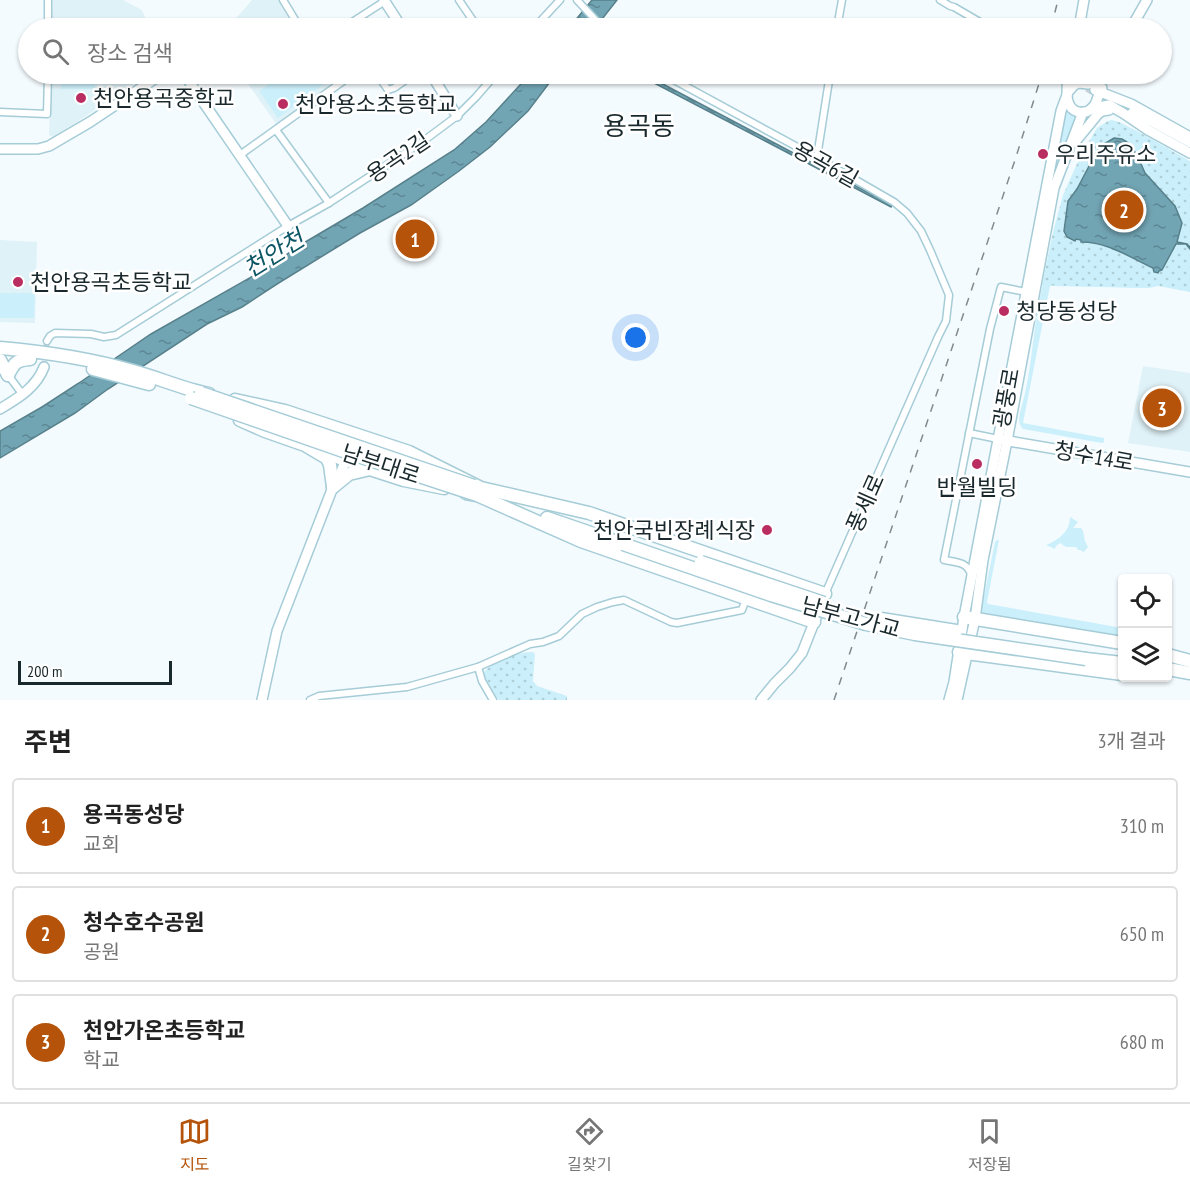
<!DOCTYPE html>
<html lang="ko">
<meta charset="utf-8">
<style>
body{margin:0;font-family:"PT Sans Narrow","Noto Sans KR",sans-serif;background:#f2f2f2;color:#222}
.controls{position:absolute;right:18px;bottom:18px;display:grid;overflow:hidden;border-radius:6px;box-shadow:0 2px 4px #0004}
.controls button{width:54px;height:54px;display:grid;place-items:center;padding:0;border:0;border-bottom:2px solid #e0e0e0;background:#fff;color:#222;font:30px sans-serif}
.scale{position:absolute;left:18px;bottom:15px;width:154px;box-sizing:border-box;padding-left:6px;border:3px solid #18282c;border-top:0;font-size:16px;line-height:21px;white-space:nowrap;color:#18282c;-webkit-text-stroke:4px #fff;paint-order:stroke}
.you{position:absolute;left:636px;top:338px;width:21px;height:21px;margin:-15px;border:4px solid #fff;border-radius:50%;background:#1a73e8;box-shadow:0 0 0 9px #1a73e833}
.badge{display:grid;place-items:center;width:39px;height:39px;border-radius:50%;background:#b45309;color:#fff;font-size:20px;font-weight:700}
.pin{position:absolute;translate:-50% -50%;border:3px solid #fff;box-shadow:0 2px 6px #0006}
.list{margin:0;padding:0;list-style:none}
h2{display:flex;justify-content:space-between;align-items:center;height:78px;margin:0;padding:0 24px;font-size:26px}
h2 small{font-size:20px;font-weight:400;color:#767676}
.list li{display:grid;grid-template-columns:39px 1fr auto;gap:18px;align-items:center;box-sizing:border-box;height:96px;margin:0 12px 12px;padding:0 12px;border:2px solid #e0e0e0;border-radius:6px}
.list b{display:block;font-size:22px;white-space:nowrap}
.list p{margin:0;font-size:20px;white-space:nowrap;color:#767676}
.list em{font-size:20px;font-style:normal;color:#767676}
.icon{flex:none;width:33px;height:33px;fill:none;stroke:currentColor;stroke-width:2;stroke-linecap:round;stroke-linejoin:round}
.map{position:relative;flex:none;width:1190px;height:700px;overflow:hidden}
.search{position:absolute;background:#fff;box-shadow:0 2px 4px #0004;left:18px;right:18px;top:18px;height:66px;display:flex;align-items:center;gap:15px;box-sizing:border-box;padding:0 21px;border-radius:33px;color:#767676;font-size:22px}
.sheet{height:402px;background:#fff}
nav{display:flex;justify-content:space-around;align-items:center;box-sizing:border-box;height:84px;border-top:2px solid #e0e0e0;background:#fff;font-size:16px;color:#767676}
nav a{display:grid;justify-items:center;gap:3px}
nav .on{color:#b45309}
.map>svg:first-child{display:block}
</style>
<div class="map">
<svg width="1190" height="700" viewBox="0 0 1190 700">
<defs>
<pattern id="park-dots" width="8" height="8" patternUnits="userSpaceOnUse" patternTransform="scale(1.5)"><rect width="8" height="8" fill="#cbf0fb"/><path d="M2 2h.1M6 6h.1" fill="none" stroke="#aeced7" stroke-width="1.8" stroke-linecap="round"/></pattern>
<pattern id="water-ripples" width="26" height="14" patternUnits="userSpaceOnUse" patternTransform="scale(1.5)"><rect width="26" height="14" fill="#72a5b4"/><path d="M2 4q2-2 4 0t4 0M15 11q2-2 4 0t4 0" fill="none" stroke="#5d8693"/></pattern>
</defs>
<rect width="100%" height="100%" fill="#f4fbfe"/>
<!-- built -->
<g fill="#dff2f7">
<polygon points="53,0 123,0 142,10 146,20 152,28 51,28"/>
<polygon points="252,0 278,0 294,28 224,28 239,15"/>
<polygon points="51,74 148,74 77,122 53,137 49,135"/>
<polygon points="241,74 323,74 330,84 277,125"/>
<polygon points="0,240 37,242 35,323 0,322"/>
<polygon points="1143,366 1190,373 1190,452 1128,443"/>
</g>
<!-- green -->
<g fill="#cbf0fb">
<rect x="61" y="74" width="34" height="15"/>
<polygon points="284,74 318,74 325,83 278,118 259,91"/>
<polygon points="1066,110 1079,116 1050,185"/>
<path d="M1045,277L1149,288L1050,286L1023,423L1104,438V442L1102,443L1023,429C1018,424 1019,418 1020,412C1034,368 1032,321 1045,277Z"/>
<polygon points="0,293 35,293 34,318 0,318"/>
<path d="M1070,517L1078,522L1073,528H1081L1083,531L1085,541L1088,547L1084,552L1080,550H1078L1076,547H1066L1060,543L1056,546L1055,549L1046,545C1059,540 1070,531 1070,517Z"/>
<polygon points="997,540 999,540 987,602 988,604 1122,628 1122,637 986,616 981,611 995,542"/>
</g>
<!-- park -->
<g fill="url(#park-dots)">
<polygon points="1112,120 1119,122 1137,131 1190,161 1190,292 1158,286 1149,288 1042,285 1053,232 1063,195 1081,155 1097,128 1108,121"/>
<path d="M533,652L535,654L533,681L537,686L567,696V700H499C491,691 486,683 484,672C494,659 517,652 533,652Z"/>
</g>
<!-- water -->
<g fill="url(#water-ripples)" stroke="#57808b" stroke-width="1.5">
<polygon points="592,0 617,0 595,28 569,28"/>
<polygon points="530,74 556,74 528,111 490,147 459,171 411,205 360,233 277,284 242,307 207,324 108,389 75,413 0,458 0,431 42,407 79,383 151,334 267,268 302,244 363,208 454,150 486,122"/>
<polygon points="637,74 644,74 892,205 891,207"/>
<path d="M1114,138L1122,139L1130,144L1138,157L1145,173L1175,206L1182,223L1177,242L1187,244L1190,247V249L1186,244H1176L1162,270L1159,271L1158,273L1154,272L1153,268C1129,257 1108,242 1081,242V240L1076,239L1075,241L1067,237L1064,231L1068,201L1077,189L1097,151L1102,145Z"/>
</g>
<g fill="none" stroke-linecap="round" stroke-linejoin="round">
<!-- street-tunnel -->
<g stroke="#c8d1d4" stroke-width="6" stroke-dasharray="6 3" stroke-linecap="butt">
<polyline points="1079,84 1114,105"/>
<polyline points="1113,101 1131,112"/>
<polyline points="44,367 47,341"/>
</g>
<!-- street casing -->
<g stroke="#a5ccd7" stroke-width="9">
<g id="street">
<polyline points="48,0 48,28"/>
<polyline points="283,0 300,28"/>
<polyline points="459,0 478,28"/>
<polyline points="577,0 603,28"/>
<polyline points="940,0 950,6 954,7 990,28"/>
<polyline points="343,28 385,1"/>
<polyline points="534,28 560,0"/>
<polyline points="837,28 842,0"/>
<polyline points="377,74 388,90 394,88 414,74"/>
<polyline points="663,74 823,161 894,202 907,213 921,231 930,250 949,295 946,321 938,337 825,594"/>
<polyline points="0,112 47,114 48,74"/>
<polyline points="1131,112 1190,144"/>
<polyline points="276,130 329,203"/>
<polyline points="240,155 353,74"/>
<polyline points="817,157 830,74"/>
<polyline points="47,341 50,336 55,333 91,334 104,337 116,335 288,226 329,203 422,142 457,116 476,97 496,74"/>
<polyline points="8,375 23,395"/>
<polyline points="969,433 998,439"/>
<path d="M971,575C968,562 956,562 944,560L990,329L1001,287L1026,292"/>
<polyline points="478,667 482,681 493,700"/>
<polyline points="310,700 319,696 407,687 478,667 530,644 543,642 559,636 582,614 597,607 613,602 624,600 671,622 677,623 742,610 747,596"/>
</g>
</g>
<!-- secondary casing -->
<g stroke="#a5ccd7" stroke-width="12">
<g id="secondary">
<polyline points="384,0 402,28"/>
<polyline points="1079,28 1084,0"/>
<polyline points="1131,28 1147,0"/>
<polyline points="184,74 288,226"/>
<polyline points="431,74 457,116"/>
<path d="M1068,74C1068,85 1062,107 1078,112C1083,113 1088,112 1091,109C1098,104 1097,95 1102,88"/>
<polyline points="1095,90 1131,104 1190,137"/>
<polyline points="1092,108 1109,105 1123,113 1148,130 1190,153"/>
<polyline points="1075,142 1098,114 1102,111 1109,110"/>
<polyline points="0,149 38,149 49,146 90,122 162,74"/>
<path d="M0,409C18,398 36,388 44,367"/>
<polyline points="1003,440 1190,472"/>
<polyline points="262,700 277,631 333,487 341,472 348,454"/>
<polyline points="761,700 775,683 790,668 802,653 821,605"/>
<polyline points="949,700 954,682 964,617 1061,111 1068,92 1074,85 1079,83 1088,84 1099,82 1106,74"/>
<polyline points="957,700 975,619 983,560 1007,441 1054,188 1083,112"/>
</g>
</g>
<!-- highway casing -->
<g stroke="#a5ccd7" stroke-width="15">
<g id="highway">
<path d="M0,348C46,352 88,358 133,371C159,378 183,389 209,394"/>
<polyline points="0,360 8,375"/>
<polyline points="93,369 149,384"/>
<path d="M8,375C14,363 16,360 30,359"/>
<polyline points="235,400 285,411 409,452 481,488 589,513 825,594"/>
<polyline points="240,420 265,431 305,445 327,458 330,465 333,487"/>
<polyline points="320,451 369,468"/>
<polyline points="333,487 349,474 370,469 404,480 444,488"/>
<polyline points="466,493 477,495 581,541 814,622"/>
<polyline points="547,518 623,544"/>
<polyline points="964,617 1122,643"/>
<polyline points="959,652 1122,674"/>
<polyline points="1168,655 1190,661"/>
<polyline points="1086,659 1122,663"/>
<polyline points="1168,669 1190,673"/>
</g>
</g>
<!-- street -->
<use href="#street" stroke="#fff" stroke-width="6"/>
<!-- secondary -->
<use href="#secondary" stroke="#fff" stroke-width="9"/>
<!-- highway -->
<use href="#highway" stroke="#fff" stroke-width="12"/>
<!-- rail -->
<g stroke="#7f8b8f" stroke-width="1.5" stroke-dasharray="8 8" stroke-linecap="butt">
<polyline points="1051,28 1058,0"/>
<polyline points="834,700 1016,157 1042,74"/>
</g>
<!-- highway-bridge casing -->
<g stroke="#a5ccd7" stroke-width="15" stroke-linecap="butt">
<g id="highway-bridge">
<polyline points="201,393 474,486"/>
<polyline points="191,398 349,453 477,495"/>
<polyline points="623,544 771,595 866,624 915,634 1086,659"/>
<polyline points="701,562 824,603"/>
<polyline points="881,619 956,631"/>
</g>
</g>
<!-- highway-bridge -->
<use href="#highway-bridge" stroke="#fff" stroke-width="12"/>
</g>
<!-- markers -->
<g fill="#ba2d60" stroke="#fff" stroke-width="2">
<circle cx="81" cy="98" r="6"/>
<circle cx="283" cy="104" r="6"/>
<circle cx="1043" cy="154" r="6"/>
<circle cx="18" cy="282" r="6"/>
<circle cx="1004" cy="311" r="6"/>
<circle cx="977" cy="464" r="6"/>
<circle cx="767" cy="530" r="6"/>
</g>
<g text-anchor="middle" stroke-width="5" stroke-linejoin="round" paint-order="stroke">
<!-- poi labels -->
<g font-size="22" fill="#18282c" stroke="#fff" text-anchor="start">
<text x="93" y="106">천안용곡중학교</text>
<text x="295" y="112">천안용소초등학교</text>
<text x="1055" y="162">우리주유소</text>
<text x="30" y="290">천안용곡초등학교</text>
<text x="1016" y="319">청당동성당</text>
<text x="977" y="495" text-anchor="middle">반월빌딩</text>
<text x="755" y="538" text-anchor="end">천안국빈장례식장</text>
</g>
<!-- street labels -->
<g font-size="22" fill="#18282c" stroke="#fff">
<text transform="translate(398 157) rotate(-34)" y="8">용곡2길</text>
<text transform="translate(826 164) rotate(29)" y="8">용곡6길</text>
<text transform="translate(1006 398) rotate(-80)" y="8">광풍로</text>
<text transform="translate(1094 456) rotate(10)" y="8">청수14로</text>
<text transform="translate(381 464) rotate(18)" y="8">남부대로</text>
<text transform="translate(865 503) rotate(-66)" y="8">풍세로</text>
<text transform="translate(851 617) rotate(15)" y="8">남부고가교</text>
</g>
<!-- water labels -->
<g font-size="24" font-style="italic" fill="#0c5666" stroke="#fff">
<text transform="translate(274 254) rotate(-32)" y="8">천안천</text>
</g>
<!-- quarter labels -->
<g font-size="26" fill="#18282c" stroke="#fff">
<text x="639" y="135">용곡동</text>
</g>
</g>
</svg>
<div class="controls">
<button><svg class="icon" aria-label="locate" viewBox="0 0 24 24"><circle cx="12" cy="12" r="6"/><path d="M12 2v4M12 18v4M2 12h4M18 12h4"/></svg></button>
<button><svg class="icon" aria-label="layers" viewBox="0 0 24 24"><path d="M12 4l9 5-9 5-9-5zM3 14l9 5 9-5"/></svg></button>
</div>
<div class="scale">200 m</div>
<div class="you"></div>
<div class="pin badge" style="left:415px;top:239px">1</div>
<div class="pin badge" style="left:1124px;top:210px">2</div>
<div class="pin badge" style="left:1162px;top:408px">3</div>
<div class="search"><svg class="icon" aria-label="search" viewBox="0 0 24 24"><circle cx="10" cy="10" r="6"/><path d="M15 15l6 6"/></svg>장소 검색</div>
</div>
<section class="sheet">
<h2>주변<small>3개 결과</small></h2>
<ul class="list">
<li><span class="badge">1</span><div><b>용곡동성당</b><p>교회</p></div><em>310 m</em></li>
<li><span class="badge">2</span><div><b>청수호수공원</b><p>공원</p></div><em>650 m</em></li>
<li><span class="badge">3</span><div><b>천안가온초등학교</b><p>학교</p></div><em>680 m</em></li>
</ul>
</section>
<nav>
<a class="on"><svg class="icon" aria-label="map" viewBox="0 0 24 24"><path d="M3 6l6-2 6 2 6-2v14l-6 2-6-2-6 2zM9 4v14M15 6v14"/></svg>지도</a>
<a><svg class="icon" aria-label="directions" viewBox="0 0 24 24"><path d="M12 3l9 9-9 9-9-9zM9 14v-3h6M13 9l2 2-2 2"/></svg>길찾기</a>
<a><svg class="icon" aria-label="saved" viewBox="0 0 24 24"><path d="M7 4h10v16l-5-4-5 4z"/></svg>저장됨</a>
</nav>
